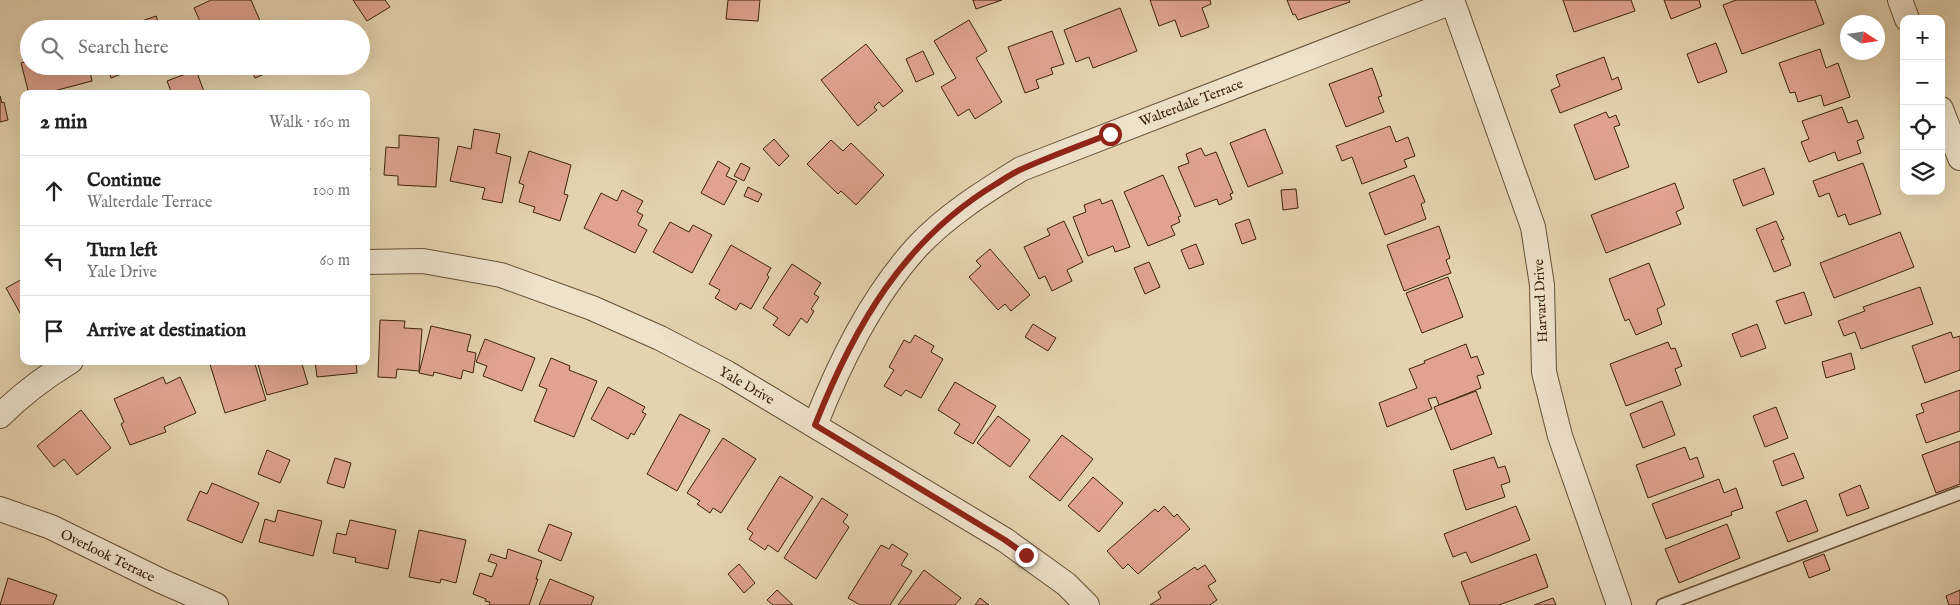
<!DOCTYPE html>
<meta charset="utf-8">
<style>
body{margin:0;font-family:"IM FELL English",serif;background:#f2f2f2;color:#222}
.controls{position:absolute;right:15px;top:15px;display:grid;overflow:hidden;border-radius:10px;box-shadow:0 5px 20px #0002}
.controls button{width:45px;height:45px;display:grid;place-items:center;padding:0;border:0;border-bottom:1px solid #e0e0e0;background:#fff;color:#222;font:25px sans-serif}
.compass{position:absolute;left:1840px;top:15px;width:45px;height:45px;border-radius:50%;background:#fff;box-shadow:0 5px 20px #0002;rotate:102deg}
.stop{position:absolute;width:15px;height:15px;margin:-11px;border:4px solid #8f2418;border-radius:50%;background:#fff}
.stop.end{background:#8f2418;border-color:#fff;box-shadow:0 1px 5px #0008}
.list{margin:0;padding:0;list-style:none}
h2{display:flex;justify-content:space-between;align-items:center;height:65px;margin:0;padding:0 20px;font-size:21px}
h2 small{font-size:16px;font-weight:400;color:#767676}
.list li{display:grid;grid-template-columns:32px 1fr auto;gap:15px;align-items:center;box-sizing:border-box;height:70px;padding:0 20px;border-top:1px solid #e0e0e0}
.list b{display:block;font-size:19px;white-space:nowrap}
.list p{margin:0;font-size:16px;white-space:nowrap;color:#767676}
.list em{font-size:16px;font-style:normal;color:#767676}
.icon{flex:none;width:28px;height:28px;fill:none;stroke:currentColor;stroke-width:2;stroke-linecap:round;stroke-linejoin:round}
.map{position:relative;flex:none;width:1960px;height:605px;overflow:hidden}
.search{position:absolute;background:#fff;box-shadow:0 5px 20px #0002;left:20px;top:20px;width:350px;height:55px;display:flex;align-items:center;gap:12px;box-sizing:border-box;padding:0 18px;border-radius:28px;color:#767676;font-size:19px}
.panel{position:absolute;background:#fff;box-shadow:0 5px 20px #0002;left:20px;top:90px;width:350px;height:275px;border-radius:10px}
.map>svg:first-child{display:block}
</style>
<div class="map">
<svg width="1960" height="605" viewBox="0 0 1960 605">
<rect width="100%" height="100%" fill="#e5d3af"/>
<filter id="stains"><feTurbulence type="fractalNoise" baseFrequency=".004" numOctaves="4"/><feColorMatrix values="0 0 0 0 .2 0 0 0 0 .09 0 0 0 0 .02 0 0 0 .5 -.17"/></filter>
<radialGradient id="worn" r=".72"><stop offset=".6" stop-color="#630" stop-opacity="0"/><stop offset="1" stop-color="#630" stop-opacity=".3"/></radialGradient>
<!-- building -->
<g fill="#dfa38f" stroke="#3d230c">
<polygon points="211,0 251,0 261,23 249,29 214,29 212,24 203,28 194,8"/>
<polygon points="353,0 385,0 390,7 367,21"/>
<polygon points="728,0 760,0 758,21 726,19"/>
<polygon points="973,0 1002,0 976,9"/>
<polygon points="1150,0 1210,0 1211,4 1202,8 1209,27 1181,37 1175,20 1159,26"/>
<polygon points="1287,0 1349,0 1350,2 1298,20 1295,14 1293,15"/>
<polygon points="1563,0 1631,0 1635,11 1574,32"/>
<polygon points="1664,0 1699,0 1701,7 1671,19"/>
<polygon points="1736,0 1815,0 1824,24 1742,54 1723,5"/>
<polygon points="1120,8 1137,51 1093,68 1089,57 1076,62 1064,30"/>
<polygon points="156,16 161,29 122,29 136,23"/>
<polygon points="969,20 987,51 976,58 1002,102 975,119 969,109 958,116 941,87 956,78 934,41"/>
<polygon points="1052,31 1064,64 1051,68 1053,74 1036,80 1039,88 1025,93 1008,47"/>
<polygon points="1716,43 1727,72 1698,83 1687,54"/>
<polygon points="866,44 903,91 883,107 879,102 874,107 877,110 858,126 821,80"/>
<polygon points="1820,49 1826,68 1838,63 1850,97 1824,106 1821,95 1798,102 1795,92 1790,93 1779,63"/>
<polygon points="923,51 934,74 916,82 906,59"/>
<polygon points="1604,57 1612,80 1618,77 1622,89 1560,113 1551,90 1560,86 1556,75"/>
<polygon points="29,61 29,66 89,66 92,81 50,92 50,94 29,94 21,63"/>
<polygon points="107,66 142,66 111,78"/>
<polygon points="250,66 278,66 279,68 255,78"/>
<polygon points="1372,68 1382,96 1378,97 1384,112 1346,127 1329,84"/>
<polygon points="196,70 205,94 172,94 167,81"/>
<polygon points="0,96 2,103 4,102 8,120 0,122"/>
<polygon points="1842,107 1848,123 1857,120 1864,138 1857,141 1861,153 1838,161 1835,152 1809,162 1801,142 1809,139 1802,121"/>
<polygon points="1606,112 1609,118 1616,115 1617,118 1620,125 1614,127 1629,167 1595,180 1574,125"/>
<polygon points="1390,126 1396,142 1408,137 1415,156 1404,160 1407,167 1362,184 1352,157 1342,161 1336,146"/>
<polygon points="474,129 500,134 496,153 511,157 502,203 482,199 485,188 450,181 458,146 471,149"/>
<polygon points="1265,129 1283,173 1248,187 1230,143"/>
<polygon points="399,135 439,138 436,187 398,185 398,176 384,175 386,147 399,148"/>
<polygon points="774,139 789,156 779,166 763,149"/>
<polygon points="831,140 843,151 851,143 884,175 856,205 841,191 838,194 807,164"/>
<polygon points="366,142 370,170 366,171"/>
<polygon points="1201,148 1205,156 1216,152 1233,193 1230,194 1232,199 1219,205 1217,199 1195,207 1178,167 1189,163 1186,154"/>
<polygon points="529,151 571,165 564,194 568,195 560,221 533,212 535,207 519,202 524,185 519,183"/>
<polygon points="718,161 730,168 726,176 737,181 724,205 701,193"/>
<polygon points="741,163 750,168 744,181 734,176"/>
<polygon points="1863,163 1881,214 1849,225 1845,214 1838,217 1829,193 1819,197 1813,181"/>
<polygon points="1764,168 1774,194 1743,206 1733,180"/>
<polygon points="1163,175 1181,216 1178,217 1180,222 1171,226 1175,235 1148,246 1124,192"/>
<polygon points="1414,175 1425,202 1421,204 1426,219 1385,235 1369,193"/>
<polygon points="1675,183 1684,208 1676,212 1681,224 1606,253 1591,215"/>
<polygon points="748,187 762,194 758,202 744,196"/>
<polygon points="1296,189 1298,208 1283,210 1281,190"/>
<polygon points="622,190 643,201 637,212 643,215 638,225 647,230 635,253 584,228 601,193 617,201"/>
<polygon points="1100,199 1102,204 1112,200 1130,247 1115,252 1113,246 1088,256 1073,217 1086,212 1084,205"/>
<polygon points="1249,219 1256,239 1242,244 1235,224"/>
<polygon points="1064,221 1083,262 1067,270 1072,281 1052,291 1045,276 1039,279 1024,247 1050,235 1047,229"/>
<polygon points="1776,221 1784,239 1781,240 1791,265 1774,272 1756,229"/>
<polygon points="670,222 689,232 693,225 712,235 692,273 653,252"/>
<polygon points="1439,226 1450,258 1446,260 1451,273 1404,291 1387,245"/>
<polygon points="1900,232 1914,267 1834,298 1820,263"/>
<polygon points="1196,244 1204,264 1189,269 1181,250"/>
<polygon points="731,245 771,268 767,275 769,277 751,309 740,303 736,310 715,298 720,290 709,284"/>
<polygon points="990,249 1030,295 1011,311 1005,304 998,310 969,277 981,266 976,261"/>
<polygon points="1149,262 1160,287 1145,294 1134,268"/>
<polygon points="1649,263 1665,305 1657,309 1662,324 1636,335 1629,319 1625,321 1609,279"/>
<polygon points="792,264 821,283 814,294 819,297 811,309 814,311 807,323 801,318 789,336 773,325 778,318 763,308"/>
<polygon points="1448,277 1463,317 1422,333 1406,293"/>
<polygon points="24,278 24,320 6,288"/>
<polygon points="1920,287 1933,324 1861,349 1855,332 1844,336 1838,321 1865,311 1863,307"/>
<polygon points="1804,292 1812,315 1785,324 1776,301"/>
<polygon points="380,320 405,321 404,328 422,329 419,371 397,369 396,378 378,377"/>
<polygon points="1033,324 1056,338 1048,351 1025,337"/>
<polygon points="1757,324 1766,348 1741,357 1732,334"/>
<polygon points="431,326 471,335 467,351 476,353 473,373 463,370 461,379 434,372 433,376 419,373"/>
<polygon points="1951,332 1953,338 1960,336 1960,370 1925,383 1912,346"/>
<polygon points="915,335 934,346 931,352 943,359 921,398 906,390 901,396 884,386 894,370 889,367 904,340 910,343"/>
<polygon points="485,339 535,358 522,391 483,376 487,366 476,362"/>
<polygon points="1668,342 1671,349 1675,348 1682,366 1675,369 1681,385 1626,406 1610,364"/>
<polygon points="1466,344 1471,358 1477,356 1484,374 1477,376 1481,388 1439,405 1436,397 1428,399 1432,409 1387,427 1379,403 1417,388 1409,369 1425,363 1424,361"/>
<polygon points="1851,353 1855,369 1826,378 1822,362"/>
<polygon points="551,358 570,366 569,370 597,381 574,437 534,421 547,389 539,386"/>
<polygon points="209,361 254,361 266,400 225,413"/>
<polygon points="257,361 301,361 308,384 267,395"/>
<polygon points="315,361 356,361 357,373 317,377"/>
<polygon points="163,377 166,384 180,377 196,413 164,427 166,432 130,445 121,424 124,422 114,399"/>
<polygon points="955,382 996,406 973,444 954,433 960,424 938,410"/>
<polygon points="608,387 645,407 642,412 646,414 634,435 631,433 628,439 591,419"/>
<polygon points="1960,390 1960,431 1926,443 1916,415 1924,412 1921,404"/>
<polygon points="1476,391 1492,434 1451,450 1434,407"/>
<polygon points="1662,401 1675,435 1643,448 1630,414"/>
<polygon points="1776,407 1788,438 1765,447 1753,416"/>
<polygon points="81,410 111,448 77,475 64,459 54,467 37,446"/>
<polygon points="680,414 710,430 677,491 647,474"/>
<polygon points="998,416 1030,440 1010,467 977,443"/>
<polygon points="1062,435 1093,459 1060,501 1029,477"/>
<polygon points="723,438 756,459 721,513 713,508 710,513 697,504 700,501 687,493"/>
<polygon points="1960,441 1960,484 1936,493 1922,455"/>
<polygon points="1685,447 1690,460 1697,457 1704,477 1648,498 1636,465"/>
<polygon points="267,450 290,460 280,483 258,474"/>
<polygon points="1794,453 1804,478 1782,486 1773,461"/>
<polygon points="1494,457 1498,468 1505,466 1509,478 1510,482 1501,485 1505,497 1466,510 1453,470"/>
<polygon points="335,458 351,463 344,488 327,483"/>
<polygon points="780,476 813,497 778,552 768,545 765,550 749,539 753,533 747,529"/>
<polygon points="1093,477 1123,503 1099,532 1068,506"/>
<polygon points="1719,479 1724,493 1736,488 1743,508 1731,512 1732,515 1666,539 1652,504"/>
<polygon points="212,483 259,503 242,543 187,520 200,491 207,494"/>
<polygon points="1860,485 1869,508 1847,516 1839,494"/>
<polygon points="822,498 848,515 843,522 849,527 816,579 784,558"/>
<polygon points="1806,500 1818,531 1788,542 1776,512"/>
<polygon points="1164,506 1174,517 1177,514 1190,529 1138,574 1128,564 1123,569 1107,551 1155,509 1158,512"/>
<polygon points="1516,506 1530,540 1471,563 1466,552 1453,557 1444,534"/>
<polygon points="278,510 322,521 313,556 259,542 265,519 275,522"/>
<polygon points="350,520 396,530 388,569 355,562 356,558 333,553 337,533 346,535"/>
<polygon points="549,524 572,533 561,561 538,551"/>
<polygon points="1727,524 1740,558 1679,583 1665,549"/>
<polygon points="419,530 466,540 456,583 441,579 440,583 409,577"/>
<polygon points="892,544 908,554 901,565 912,571 890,605 860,605 848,598 881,545 889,549"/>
<polygon points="508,549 542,561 536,579 538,579 529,605 489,605 490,602 485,601 486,599 473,594 480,573 492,577 497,564 488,561 491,554 506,559"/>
<polygon points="1536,554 1548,587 1499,605 1470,605 1461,582"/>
<polygon points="1824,554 1830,570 1809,578 1803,562"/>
<polygon points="739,564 755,583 744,593 728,574"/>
<polygon points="1205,565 1216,581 1208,586 1217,600 1210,605 1150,605 1161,598 1158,592 1195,567 1197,570"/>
<polygon points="924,570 961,598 955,605 898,605"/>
<polygon points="8,578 57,595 53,605 0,605"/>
<polygon points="550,579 594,597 591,605 539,605"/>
<polygon points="777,590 793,605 773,605 767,600"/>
<polygon points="1960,590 1960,605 1949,605 1946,596"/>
<polygon points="980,598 989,605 975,605"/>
<polygon points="1553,598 1556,605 1534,605"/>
</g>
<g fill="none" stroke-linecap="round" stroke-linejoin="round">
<!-- service casing -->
<g stroke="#674f35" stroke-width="15">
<polyline id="service" points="1663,605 1960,493"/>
</g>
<!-- minor casing -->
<g stroke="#674f35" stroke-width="26">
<g id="minor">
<polyline points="1452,0 1533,227 1542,285 1544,372 1560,436 1619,605"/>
<polyline points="1900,0 1907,19"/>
<polyline points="1941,109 1960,158"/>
<polyline points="366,262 423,261 501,275 592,308 660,338 727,373 1005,540 1066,584 1087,605"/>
<path d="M0,416C22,394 45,377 71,361"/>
<path d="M815,425C840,362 871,298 917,247C947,215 984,192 1021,169L1452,2"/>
<polyline points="0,509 51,527 161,581 216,605"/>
</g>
</g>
<!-- service -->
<use href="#service" stroke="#eee2cb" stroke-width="12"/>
<!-- minor -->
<use href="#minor" stroke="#eee2cb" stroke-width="24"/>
</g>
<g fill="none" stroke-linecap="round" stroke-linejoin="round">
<!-- route -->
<path stroke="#8f2418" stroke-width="6" d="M1026,555L1005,540L815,425C854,327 903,240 996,184C1004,179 1013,173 1022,169C1051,156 1081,145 1110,134"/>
</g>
<g text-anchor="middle" stroke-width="4" stroke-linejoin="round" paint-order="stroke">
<!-- street labels -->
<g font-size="14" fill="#3d230c" stroke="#eee2cb">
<text transform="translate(1191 102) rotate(-21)" y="5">Walterdale Terrace</text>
<text transform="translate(1540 301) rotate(-93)" y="5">Harvard Drive</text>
<text transform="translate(747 385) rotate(30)" y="5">Yale Drive</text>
<text transform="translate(108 555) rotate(26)" y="5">Overlook Terrace</text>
</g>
</g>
<rect width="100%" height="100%" filter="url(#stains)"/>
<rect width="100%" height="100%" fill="url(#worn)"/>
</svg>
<div class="controls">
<button>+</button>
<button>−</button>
<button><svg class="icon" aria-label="locate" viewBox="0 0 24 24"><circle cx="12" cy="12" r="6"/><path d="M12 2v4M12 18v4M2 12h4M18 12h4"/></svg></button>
<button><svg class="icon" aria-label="layers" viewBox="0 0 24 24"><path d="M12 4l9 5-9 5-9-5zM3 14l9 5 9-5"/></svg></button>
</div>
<svg class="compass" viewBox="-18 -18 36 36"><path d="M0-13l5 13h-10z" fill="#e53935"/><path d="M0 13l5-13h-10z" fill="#767676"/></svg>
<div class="stop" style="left:1110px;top:134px"></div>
<div class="stop end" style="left:1026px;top:555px"></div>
<div class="search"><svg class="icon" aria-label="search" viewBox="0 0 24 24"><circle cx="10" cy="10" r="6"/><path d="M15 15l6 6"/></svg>Search here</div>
<section class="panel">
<h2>2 min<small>Walk · 160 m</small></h2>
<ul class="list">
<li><svg class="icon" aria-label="ahead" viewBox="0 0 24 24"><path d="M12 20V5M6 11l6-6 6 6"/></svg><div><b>Continue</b><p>Walterdale Terrace</p></div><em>100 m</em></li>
<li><svg class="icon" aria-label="left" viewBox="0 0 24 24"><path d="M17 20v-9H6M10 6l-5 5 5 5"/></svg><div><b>Turn left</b><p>Yale Drive</p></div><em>60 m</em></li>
<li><svg class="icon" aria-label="arrive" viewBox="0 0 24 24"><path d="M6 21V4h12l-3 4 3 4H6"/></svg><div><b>Arrive at destination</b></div></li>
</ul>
</section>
</div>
